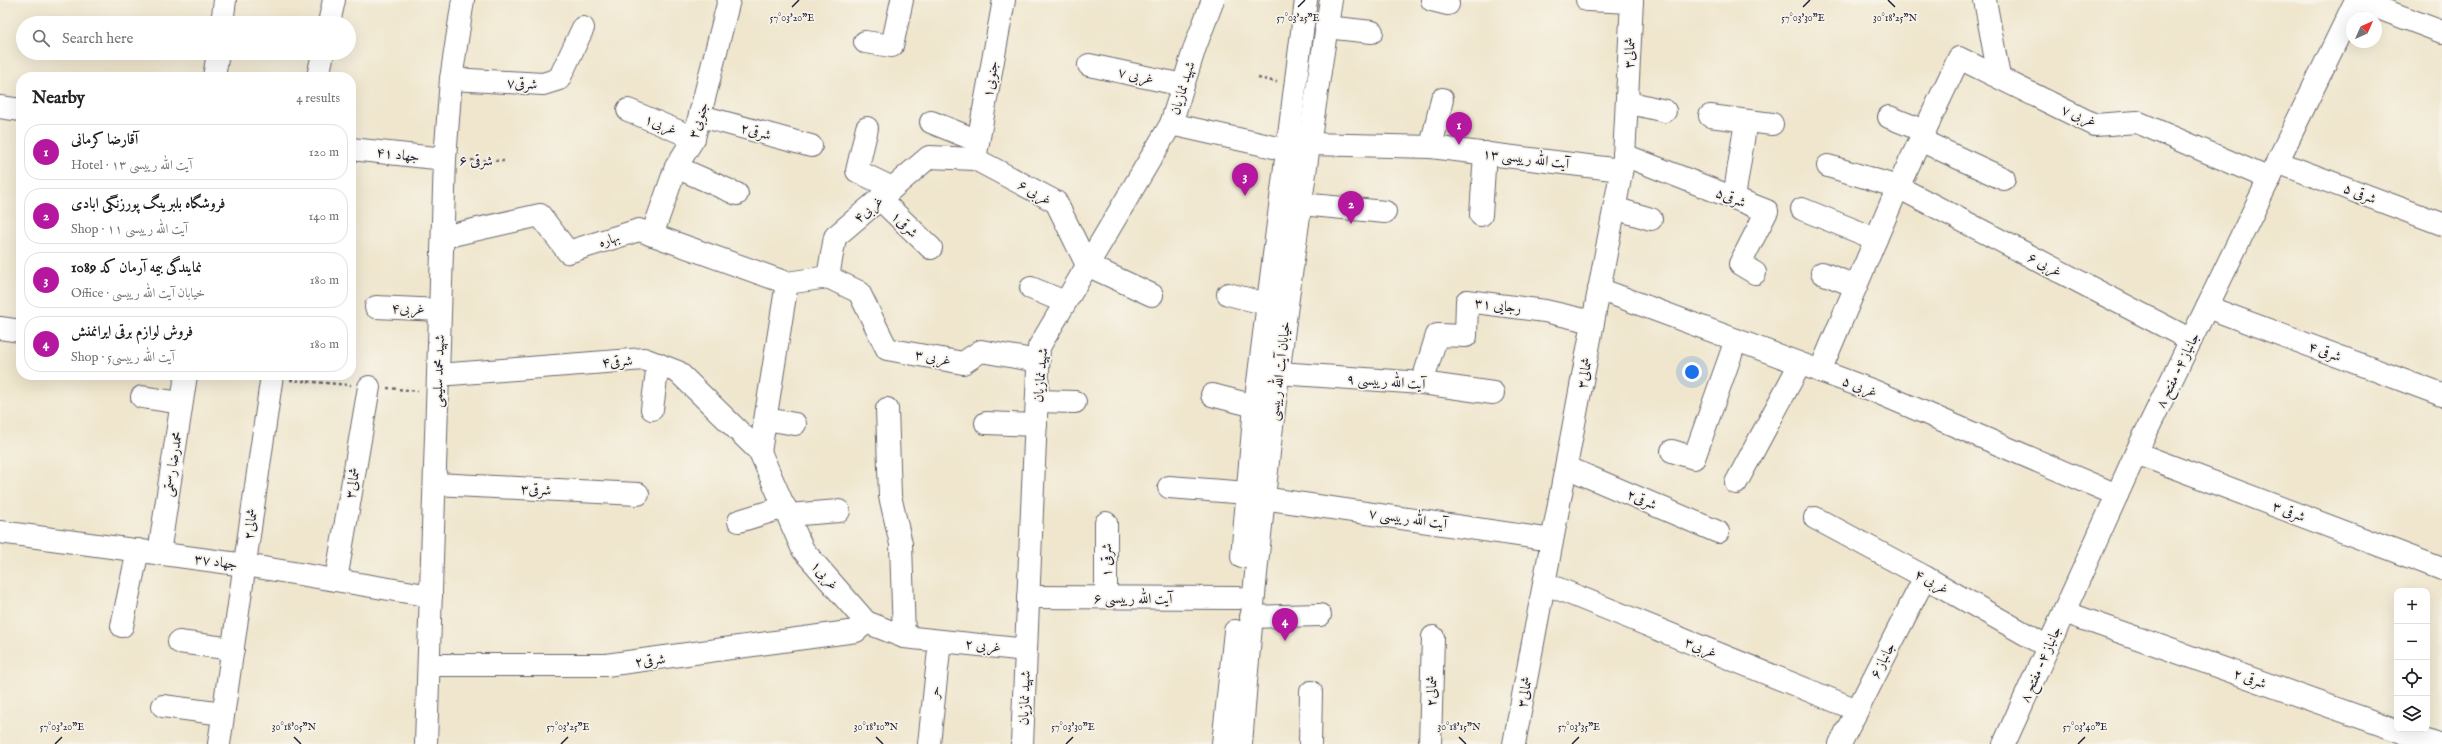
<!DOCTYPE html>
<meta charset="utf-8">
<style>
body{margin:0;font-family:"IM FELL English",Amiri,serif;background:#f6f6f6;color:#202124}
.controls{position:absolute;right:12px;bottom:12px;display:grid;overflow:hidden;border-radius:8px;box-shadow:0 4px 16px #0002}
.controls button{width:36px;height:36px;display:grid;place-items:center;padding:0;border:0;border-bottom:1px solid #e0e0e0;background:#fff;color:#202124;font:20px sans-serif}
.compass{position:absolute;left:2346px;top:12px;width:36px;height:36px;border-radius:50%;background:#fff;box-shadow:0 4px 16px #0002;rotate:45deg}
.you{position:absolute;left:1692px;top:372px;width:14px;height:14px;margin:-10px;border:3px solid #fff;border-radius:50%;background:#1a73e8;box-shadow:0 0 0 6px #1a73e833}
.badge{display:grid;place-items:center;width:26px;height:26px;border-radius:50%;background:#b5179e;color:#fff;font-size:13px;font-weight:700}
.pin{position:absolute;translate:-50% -33px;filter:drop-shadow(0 1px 2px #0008)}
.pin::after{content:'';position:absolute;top:21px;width:14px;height:12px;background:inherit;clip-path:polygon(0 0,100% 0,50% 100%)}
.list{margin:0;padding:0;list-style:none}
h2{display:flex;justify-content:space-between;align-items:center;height:52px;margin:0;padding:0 16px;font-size:17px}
h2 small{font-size:13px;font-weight:400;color:#757577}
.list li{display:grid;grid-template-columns:26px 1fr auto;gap:12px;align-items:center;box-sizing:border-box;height:56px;margin:0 8px 8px;padding:0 8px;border:1px solid #e0e0e0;border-radius:16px}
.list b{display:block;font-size:15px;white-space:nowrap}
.list p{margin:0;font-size:13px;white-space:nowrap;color:#757577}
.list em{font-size:13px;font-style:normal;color:#757577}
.icon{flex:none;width:22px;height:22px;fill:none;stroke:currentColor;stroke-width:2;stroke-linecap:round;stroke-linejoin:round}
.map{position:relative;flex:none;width:2442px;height:744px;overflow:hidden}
.search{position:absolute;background:#fff;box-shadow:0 4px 16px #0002;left:16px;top:16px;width:340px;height:44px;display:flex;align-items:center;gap:10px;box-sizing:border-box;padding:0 14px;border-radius:22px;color:#757577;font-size:15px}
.panel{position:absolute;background:#fff;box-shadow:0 4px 16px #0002;left:16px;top:72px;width:340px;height:308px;border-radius:16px}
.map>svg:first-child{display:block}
</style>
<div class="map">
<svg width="2442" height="744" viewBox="0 0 2442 744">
<rect width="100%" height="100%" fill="#f7f3e8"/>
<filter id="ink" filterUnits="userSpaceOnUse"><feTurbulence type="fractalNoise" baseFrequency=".025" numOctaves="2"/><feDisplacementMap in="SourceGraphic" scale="8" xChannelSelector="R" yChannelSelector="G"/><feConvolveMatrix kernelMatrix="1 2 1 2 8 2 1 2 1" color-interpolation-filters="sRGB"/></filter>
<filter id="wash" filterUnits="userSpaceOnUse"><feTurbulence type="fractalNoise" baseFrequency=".012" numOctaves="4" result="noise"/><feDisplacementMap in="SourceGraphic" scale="16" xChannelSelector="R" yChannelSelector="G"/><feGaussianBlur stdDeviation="0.9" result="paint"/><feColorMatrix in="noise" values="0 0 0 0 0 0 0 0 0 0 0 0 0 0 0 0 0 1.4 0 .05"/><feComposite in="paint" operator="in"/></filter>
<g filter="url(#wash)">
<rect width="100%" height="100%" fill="#efe6cd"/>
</g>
<g filter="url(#ink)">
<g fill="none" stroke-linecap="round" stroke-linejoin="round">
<!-- minor casing -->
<g stroke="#6a676e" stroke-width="24">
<g id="minor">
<polyline points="1432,0 1448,4"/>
<polyline points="1587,0 1632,2"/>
<polyline points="1985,0 1999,77"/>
<polyline points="2357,0 2442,32"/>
<polyline points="222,23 225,0"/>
<polyline points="329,23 334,0"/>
<polyline points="1326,27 1372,32"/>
<polyline points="865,42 892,46 902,0"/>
<polyline points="1089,65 1183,85"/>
<polyline points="214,77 218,53"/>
<polyline points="318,77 323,53"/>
<polyline points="451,79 543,84 559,79 583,28"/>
<polyline points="1627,102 1665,111"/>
<polyline points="0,107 21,110"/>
<polyline points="628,110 694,138"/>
<polyline points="701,116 811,146"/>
<polyline points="1710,116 1772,124"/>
<polyline points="1889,117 1924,131"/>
<polyline points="931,122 978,141"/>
<polyline points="1171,124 1287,150"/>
<polyline points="867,128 857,171 892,188"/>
<polyline points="1920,140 2004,179"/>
<polyline points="1310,144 1431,147 1621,170"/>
<polyline points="1431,147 1442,99"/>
<polyline points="351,149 445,159"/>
<polyline points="1624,155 1767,211 1740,264 1755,273"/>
<polyline points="975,159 1004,0"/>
<polyline points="2277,162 2442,224"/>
<polyline points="1828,166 1898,187 2191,340"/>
<polyline points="676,167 737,194"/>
<polyline points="1734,198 1746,121"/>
<polyline points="880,199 931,248"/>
<polyline points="1301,204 1385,212"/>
<polyline points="1614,208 1651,219"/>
<polyline points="1802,209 1876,239"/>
<polyline points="1481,215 1485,153"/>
<polyline points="652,235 676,167 694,138 729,0"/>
<polyline points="443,237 540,215 568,252 639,230 787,283 828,277 835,237 929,157 975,159 1056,202 1087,265 1152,295"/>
<polyline points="1822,273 1856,286"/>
<polyline points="828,277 859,292 887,349 963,363 981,351 1038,361"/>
<polyline points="1031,288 1065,302"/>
<polyline points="1599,289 1874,391 2117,495"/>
<polyline points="1228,294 1267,304"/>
<polyline points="376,307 440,310"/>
<polyline points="2207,307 2442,395"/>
<polyline points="0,328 21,331"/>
<polyline points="1820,371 1898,187 1959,58 2095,125 2137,122 2270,179"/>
<polyline points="1279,373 1422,383 1493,393"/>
<polyline points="438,375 644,359 678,372 760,452 803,550 866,622 904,637 1026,650"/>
<polyline points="1422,383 1437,335 1466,336 1467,301 1545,311 1593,322"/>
<polyline points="1212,395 1255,406"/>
<polyline points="142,397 181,403"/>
<polyline points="1037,401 1075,402"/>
<polyline points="652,409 658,364"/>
<polyline points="887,409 890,496 901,544 904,637"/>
<polyline points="766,419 795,424"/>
<polyline points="986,423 1036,425"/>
<polyline points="1672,451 1694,458 1736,340"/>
<polyline points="760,452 787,283"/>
<polyline points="2136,453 2442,569"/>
<polyline points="1566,467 1718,532"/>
<polyline points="1736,483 1800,364"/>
<polyline points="435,484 638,494"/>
<polyline points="1169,487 1248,493"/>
<polyline points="1263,498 1552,540"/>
<polyline points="788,515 839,511"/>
<polyline points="1815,518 1925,577 2048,647"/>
<polyline points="739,521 785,507"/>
<polyline points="1106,523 1106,597"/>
<polyline points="0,532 245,565 431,596"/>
<polyline points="159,553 186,375"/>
<polyline points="336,580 369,387"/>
<polyline points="1544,583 1857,710"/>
<polyline points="1028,597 1238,598"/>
<polyline points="2064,612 2436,744"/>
<polyline points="1251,617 1320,615"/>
<polyline points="122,626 138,550"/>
<polyline points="179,642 233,649"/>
<polyline points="429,665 606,665 856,631 866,622"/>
<polyline points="163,706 223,714"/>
<polyline points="219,744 272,375"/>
<polyline points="426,744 445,159 451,79 463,0"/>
<polyline points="929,744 940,641"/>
<polyline points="1022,744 1039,347 1171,124 1195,47 1213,0"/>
<polyline points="1310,744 1311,692"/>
<polyline points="1430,744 1433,637"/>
<polyline points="1514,744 1624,157 1632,0"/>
<polyline points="1840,744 1925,577"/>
<polyline points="2004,744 2136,453 2356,0"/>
</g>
</g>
<!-- major casing -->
<g stroke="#6a676e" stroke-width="24">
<g id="major">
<polyline points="1242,557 1255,406 1306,0"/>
<polyline points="1223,744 1235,631"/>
<path d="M1241,744C1260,495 1292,247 1331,0"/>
</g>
</g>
<!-- path -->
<g stroke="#6a676e" stroke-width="2.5" stroke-dasharray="3 3" stroke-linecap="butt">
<polyline points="1258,78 1277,82"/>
<polyline points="465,160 506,161"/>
<polyline points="290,380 351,385"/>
<polyline points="387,388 418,391"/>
</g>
<!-- minor -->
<use href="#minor" stroke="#fff" stroke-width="22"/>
<!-- major -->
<use href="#major" stroke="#fff" stroke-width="22"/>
</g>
</g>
<!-- ticks -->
<path fill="none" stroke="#22223b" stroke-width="1.5" d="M1888,0L1895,7M792,7L799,0M1298,7L1305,0M1803,7L1810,0M294,737L301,744M876,737L883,744M1459,737L1466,744M55,744L62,737M561,744L568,737M1066,744L1073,737M1572,744L1579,737M2078,744L2085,737"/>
<g text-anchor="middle" stroke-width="3.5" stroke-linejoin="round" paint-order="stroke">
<!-- street labels -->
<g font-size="14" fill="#22223b" stroke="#f7f3e8">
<text transform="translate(1629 53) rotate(-87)" y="5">شمالی۳</text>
<text transform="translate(1136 75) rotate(12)" y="5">غربی ۷</text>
<text transform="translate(990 79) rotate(-80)" y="5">جنوبی۱</text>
<text transform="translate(522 83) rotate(3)" y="5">شرقی۷</text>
<text transform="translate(1182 88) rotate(-73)" y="5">شهید نمازیان</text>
<text transform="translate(2079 115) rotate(22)" y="5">غربی ۷</text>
<text transform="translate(698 120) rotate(-72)" y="5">جنوبی۳</text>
<text transform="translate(661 124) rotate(22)" y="5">غربی۱</text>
<text transform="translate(756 131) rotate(15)" y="5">شرقی۲</text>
<text transform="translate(398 154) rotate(7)" y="5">جهاد ۴۱</text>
<text transform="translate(1526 158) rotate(7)" y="5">آیت الله رییسی ۱۳</text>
<text transform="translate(476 160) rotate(1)" y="5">شرقی ۶</text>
<text transform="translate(1035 192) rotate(30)" y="5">غربی ۶</text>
<text transform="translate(2360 193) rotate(21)" y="5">شرقی ۵</text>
<text transform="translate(1731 197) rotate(22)" y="5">شرقی۵</text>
<text transform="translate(868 209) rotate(-40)" y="5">غربی۴</text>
<text transform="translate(905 224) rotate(44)" y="5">شرقی۱</text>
<text transform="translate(609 239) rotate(-17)" y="5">بهاره</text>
<text transform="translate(2045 264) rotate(28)" y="5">غربی ۶</text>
<text transform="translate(1498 305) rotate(7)" y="5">رجایی ۳۱</text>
<text transform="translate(408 308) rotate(2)" y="5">غربی۴</text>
<text transform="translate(2325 351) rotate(20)" y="5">شرقی ۴</text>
<text transform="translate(933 357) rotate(11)" y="5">غربی ۳</text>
<text transform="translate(617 361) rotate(-4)" y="5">شرقی۴</text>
<text transform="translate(2177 370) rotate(-64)" y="5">جانباز ۴- مفتح ۸</text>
<text transform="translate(438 371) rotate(-88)" y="5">شهید محمد سلیمی</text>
<text transform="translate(1279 371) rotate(-83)" y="5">خیابان آیت الله رییسی</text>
<text transform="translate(1584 373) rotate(-79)" y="5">شمالی۳</text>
<text transform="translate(1040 375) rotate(-85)" y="5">شهید نمازیان</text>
<text transform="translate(1386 381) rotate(4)" y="5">آیت الله رییسی ۹</text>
<text transform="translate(1860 386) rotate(21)" y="5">غربی ۵</text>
<text transform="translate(172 464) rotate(-81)" y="5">محمدرضا رستمی</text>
<text transform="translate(352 483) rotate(-80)" y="5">شمالی۳</text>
<text transform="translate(536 489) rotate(3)" y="5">شرقی۳</text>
<text transform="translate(1642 499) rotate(23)" y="5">شرقی۲</text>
<text transform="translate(2289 511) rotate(21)" y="5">شرقی ۳</text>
<text transform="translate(1408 518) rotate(8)" y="5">آیت الله رییسی ۷</text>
<text transform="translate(250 524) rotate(-82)" y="5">شمالی۲</text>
<text transform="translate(1106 560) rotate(-90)" y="5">شرقی ۱</text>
<text transform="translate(216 561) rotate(8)" y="5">جهاد ۳۷</text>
<text transform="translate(825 575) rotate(49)" y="5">غربی۱</text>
<text transform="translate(1932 581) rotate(29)" y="5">غربی ۴</text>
<text x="1133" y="603">آیت الله رییسی ۶</text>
<text transform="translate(983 645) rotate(6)" y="5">غربی ۲</text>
<text transform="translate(1701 647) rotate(22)" y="5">غربی۳</text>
<text transform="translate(650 660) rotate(-7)" y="5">شرقی۲</text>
<text transform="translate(1882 660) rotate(-63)" y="5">جانباز ۶</text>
<text transform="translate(2040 664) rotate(-66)" y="5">جانباز ۴- مفتح ۸</text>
<text transform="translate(2250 678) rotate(20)" y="5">شرقی ۲</text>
<text transform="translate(1431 691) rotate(-88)" y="5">شمالی۲</text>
<text transform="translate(934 692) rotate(-84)" y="5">حر</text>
<text transform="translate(1524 692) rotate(-79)" y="5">شمالی۳</text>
<text transform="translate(1024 698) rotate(-88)" y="5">شهید نمازیان</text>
</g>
</g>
<g font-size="10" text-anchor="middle" fill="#22223b" stroke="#f7f3e8" stroke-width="3.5" stroke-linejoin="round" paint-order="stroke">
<text x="792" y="21">57°03'20"E</text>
<text x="1298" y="21">57°03'25"E</text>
<text x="1803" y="21">57°03'30"E</text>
<text x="1895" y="21">30°18'25"N</text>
<text x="1579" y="730">57°03'35"E</text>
<text x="2085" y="730">57°03'40"E</text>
<text x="62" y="730">57°03'20"E</text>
<text x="294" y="730">30°18'05"N</text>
<text x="568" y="730">57°03'25"E</text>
<text x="876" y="730">30°18'10"N</text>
<text x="1073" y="730">57°03'30"E</text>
<text x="1459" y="730">30°18'15"N</text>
</g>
</svg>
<div class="controls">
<button>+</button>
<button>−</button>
<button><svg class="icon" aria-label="locate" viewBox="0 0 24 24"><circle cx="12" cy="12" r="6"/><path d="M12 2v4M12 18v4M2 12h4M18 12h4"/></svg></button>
<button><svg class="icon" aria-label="layers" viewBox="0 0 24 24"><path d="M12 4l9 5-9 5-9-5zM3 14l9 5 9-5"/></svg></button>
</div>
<svg class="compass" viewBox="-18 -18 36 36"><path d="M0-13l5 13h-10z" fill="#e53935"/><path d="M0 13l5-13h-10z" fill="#757577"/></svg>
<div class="you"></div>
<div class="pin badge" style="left:1459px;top:145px">1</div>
<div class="pin badge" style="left:1351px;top:224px">2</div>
<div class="pin badge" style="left:1245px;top:196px">3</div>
<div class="pin badge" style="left:1285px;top:641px">4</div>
<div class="search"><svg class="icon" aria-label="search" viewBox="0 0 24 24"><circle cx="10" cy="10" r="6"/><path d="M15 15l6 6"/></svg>Search here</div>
<section class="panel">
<h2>Nearby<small>4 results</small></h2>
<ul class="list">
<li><span class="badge">1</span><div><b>آقارضا کرمانی</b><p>Hotel · آیت الله رییسی ۱۳</p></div><em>120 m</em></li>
<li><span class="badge">2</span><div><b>فروشگاه بلبرینگ پورزنگی ابادی</b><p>Shop · آیت الله رییسی ۱۱</p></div><em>140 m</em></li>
<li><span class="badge">3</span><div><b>نمایندگی بیمه آرمان کد 1089</b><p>Office · خیابان آیت الله رییسی</p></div><em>180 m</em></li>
<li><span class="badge">4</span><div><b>فروش لوازم برقی ایرانمنش</b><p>Shop · آیت الله رییسی5</p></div><em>180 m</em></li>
</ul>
</section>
</div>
